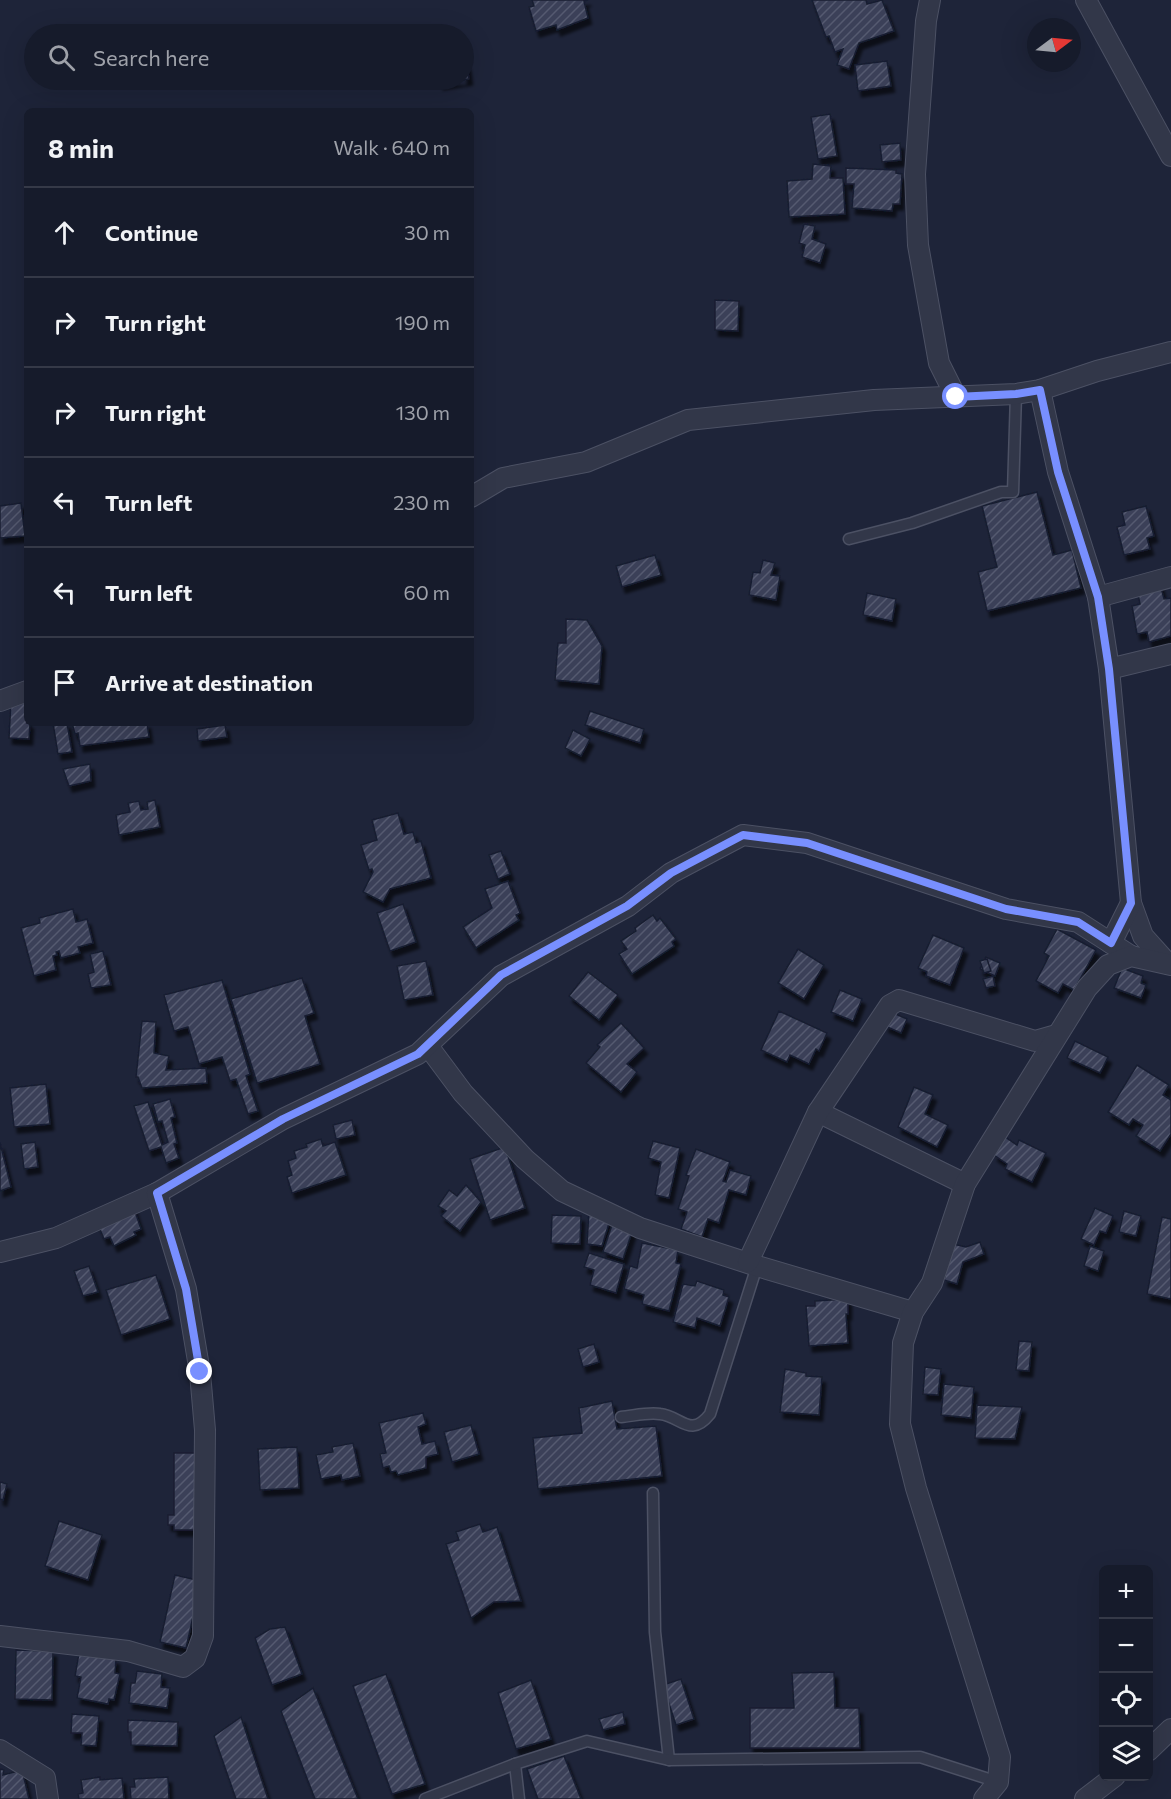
<!DOCTYPE html>
<meta charset="utf-8">
<style>
body{margin:0;font-family:Commissioner,sans-serif;background:#232837;color:#f1f3f6}
.controls{position:absolute;right:18px;bottom:18px;display:grid;overflow:hidden;border-radius:9px;box-shadow:0 6px 24px #0002}
.controls button{width:54px;height:54px;display:grid;place-items:center;padding:0;border:0;border-bottom:2px solid #353947;background:#161b2b;color:#f1f3f6;font:30px sans-serif}
.compass{position:absolute;left:1027px;top:18px;width:54px;height:54px;border-radius:50%;background:#161b2b;box-shadow:0 6px 24px #0002;rotate:74deg}
.stop{position:absolute;width:18px;height:18px;margin:-14px;border:4px solid #788fff;border-radius:50%;background:#fff}
.stop.end{background:#788fff;border-color:#fff;box-shadow:0 2px 6px #0008}
.list{margin:0;padding:0;list-style:none}
h2{display:flex;justify-content:space-between;align-items:center;height:78px;margin:0;padding:0 24px;font-size:26px}
h2 small{font-size:20px;font-weight:400;color:#9ea1a9}
.list li{display:grid;grid-template-columns:39px 1fr auto;gap:18px;align-items:center;box-sizing:border-box;height:90px;padding:0 24px;border-top:2px solid #353947}
.list b{display:block;font-size:22px;white-space:nowrap}
.list em{font-size:20px;font-style:normal;color:#9ea1a9}
.icon{flex:none;width:33px;height:33px;fill:none;stroke:currentColor;stroke-width:2;stroke-linecap:round;stroke-linejoin:round}
.map{position:relative;flex:none;width:1171px;height:1799px;overflow:hidden}
.search{position:absolute;background:#161b2b;box-shadow:0 6px 24px #0002;left:24px;top:24px;width:450px;height:66px;display:flex;align-items:center;gap:15px;box-sizing:border-box;padding:0 21px;border-radius:33px;color:#9ea1a9;font-size:22px}
.panel{position:absolute;background:#161b2b;box-shadow:0 6px 24px #0002;left:24px;top:108px;width:450px;height:618px;border-radius:9px}
.map>svg:first-child{display:block}
</style>
<div class="map">
<svg width="1171" height="1799" viewBox="0 0 1171 1799">
<defs>
<pattern id="building-hatch" width="6" height="6" patternUnits="userSpaceOnUse" patternTransform="scale(1.5)"><rect width="6" height="6" fill="#3a4159"/><path d="M-1 1l2-2M0 6l6-6M5 7l2-2" fill="none" stroke="#545a6f"/></pattern>
<filter id="shadow"><feDropShadow dx="3.5" dy="6" stdDeviation="1.5" flood-color="#0009"/></filter>
</defs>
<rect width="100%" height="100%" fill="#1e2439"/>
<!-- building -->
<g fill="url(#building-hatch)" stroke="#191e30" stroke-width="1.5" filter="url(#shadow)">
<polygon points="532,0 588,0 584,1 588,18 557,30 556,25 536,31 529,7 534,6"/>
<polygon points="812,0 866,0 867,4 882,0 894,31 859,43 849,69 837,65 843,49 835,52 829,36 826,37"/>
<polygon points="887,61 891,86 858,91 855,65"/>
<polygon points="467,64 469,79 440,84 439,80 464,80 464,65"/>
<polygon points="830,114 837,156 818,159 811,117"/>
<polygon points="900,143 901,160 882,162 880,145"/>
<polygon points="813,164 831,166 830,178 843,178 845,214 789,217 787,181 812,179"/>
<polygon points="846,168 896,170 896,173 902,174 900,204 893,204 892,211 852,208 854,184 846,184"/>
<polygon points="804,224 815,226 812,239 826,244 820,263 802,257 805,245 799,243"/>
<polygon points="715,300 739,301 738,331 715,330"/>
<polygon points="1037,492 1053,555 1072,550 1081,588 987,611 978,572 997,567 982,506"/>
<polygon points="21,503 25,536 0,538 0,506"/>
<polygon points="1146,506 1154,536 1147,538 1150,549 1124,555 1117,527 1125,525 1122,512"/>
<polygon points="655,555 661,575 622,587 616,566"/>
<polygon points="763,560 775,563 771,575 780,576 776,600 749,595 753,572 760,573"/>
<polygon points="1160,584 1164,599 1171,598 1171,636 1149,642 1147,632 1137,634 1132,606 1140,604 1137,589"/>
<polygon points="867,593 896,599 892,621 863,615"/>
<polygon points="566,619 587,620 602,646 599,684 555,680 558,643 566,643"/>
<polygon points="11,701 27,703 27,723 30,723 29,739 9,738"/>
<polygon points="590,711 644,729 640,743 585,725"/>
<polygon points="53,723 67,723 72,752 58,754"/>
<polygon points="72,723 147,723 149,737 80,746 78,733 75,734"/>
<polygon points="225,725 227,737 198,741 197,729"/>
<polygon points="573,730 590,739 581,756 565,748"/>
<polygon points="90,764 91,781 69,786 63,769"/>
<polygon points="155,800 160,827 119,835 116,815 130,812 128,803 139,801 141,810 148,809 147,802"/>
<polygon points="398,813 404,834 413,832 416,843 421,841 431,878 390,889 383,902 363,892 373,872 372,869 369,870 361,845 377,840 372,820"/>
<polygon points="501,851 510,874 498,879 489,855"/>
<polygon points="508,881 520,913 516,915 519,920 476,948 463,927 492,908 485,889"/>
<polygon points="403,904 416,942 390,951 377,913"/>
<polygon points="73,909 76,922 87,919 93,943 78,947 80,953 61,958 59,951 56,952 57,955 53,956 56,970 34,976 21,928 40,923 39,918"/>
<polygon points="653,915 657,921 660,918 676,939 672,942 674,946 632,974 619,954 627,949 621,941 636,931 635,928"/>
<polygon points="1057,929 1096,950 1074,990 1063,984 1058,993 1036,981 1049,956 1044,953"/>
<polygon points="933,935 964,948 950,985 926,976 927,972 918,968"/>
<polygon points="798,949 824,965 804,999 778,983"/>
<polygon points="103,951 111,985 91,988 88,974 94,972 90,954"/>
<polygon points="986,957 1000,963 995,976 980,969"/>
<polygon points="987,959 991,971 984,973 980,961"/>
<polygon points="426,961 433,995 404,1000 397,966"/>
<polygon points="1122,968 1143,976 1141,983 1146,985 1141,998 1114,988"/>
<polygon points="588,972 618,995 599,1020 569,996"/>
<polygon points="993,976 995,986 986,988 983,979"/>
<polygon points="302,978 314,1013 305,1016 320,1064 257,1083 231,999"/>
<polygon points="222,980 250,1074 246,1076 258,1111 248,1114 236,1079 230,1081 222,1057 199,1064 188,1027 174,1031 164,995"/>
<polygon points="840,990 862,999 853,1021 831,1012"/>
<polygon points="779,1011 827,1033 819,1051 816,1049 809,1064 790,1055 787,1062 761,1050"/>
<polygon points="891,1012 907,1019 901,1033 885,1026"/>
<polygon points="142,1021 156,1022 154,1053 169,1056 166,1070 206,1068 207,1083 142,1088 138,1077 136,1077"/>
<polygon points="621,1023 644,1048 627,1064 637,1072 621,1092 586,1063 600,1047 597,1045"/>
<polygon points="1075,1041 1108,1057 1100,1073 1067,1058"/>
<polygon points="1137,1065 1169,1085 1163,1095 1171,1100 1171,1134 1160,1151 1136,1136 1143,1125 1133,1119 1129,1125 1108,1112"/>
<polygon points="46,1084 50,1124 14,1127 10,1088"/>
<polygon points="914,1087 933,1095 925,1114 948,1125 937,1147 898,1127"/>
<polygon points="170,1099 175,1117 171,1118 177,1143 174,1144 179,1158 166,1163 161,1147 149,1151 134,1106 148,1102 162,1145 168,1142 162,1121 158,1122 153,1104"/>
<polygon points="352,1120 355,1135 336,1139 333,1125"/>
<polygon points="1005,1137 1017,1145 1019,1140 1046,1153 1032,1182 1005,1169 1007,1164 994,1155"/>
<polygon points="321,1139 323,1146 335,1142 346,1175 292,1193 287,1177 292,1175 288,1161 296,1158 294,1151 307,1147 306,1144"/>
<polygon points="653,1141 680,1148 669,1198 655,1195 661,1162 648,1158"/>
<polygon points="35,1142 38,1167 24,1169 21,1144"/>
<polygon points="0,1143 11,1187 0,1191"/>
<polygon points="505,1147 525,1208 490,1220 470,1159"/>
<polygon points="696,1149 730,1162 723,1181 726,1182 730,1170 751,1176 746,1195 729,1190 719,1223 708,1219 702,1237 681,1229 687,1212 678,1209 689,1176 686,1175"/>
<polygon points="466,1185 481,1202 460,1231 441,1216 446,1211 438,1206 449,1190 457,1196"/>
<polygon points="133,1206 141,1229 134,1232 136,1235 114,1246 110,1237 104,1239 97,1222"/>
<polygon points="1095,1208 1113,1216 1106,1233 1100,1231 1094,1245 1081,1239"/>
<polygon points="589,1211 610,1220 602,1246 587,1244"/>
<polygon points="1124,1211 1141,1216 1136,1236 1119,1232"/>
<polygon points="552,1215 581,1216 580,1244 551,1243"/>
<polygon points="1162,1217 1171,1219 1171,1299 1147,1294"/>
<polygon points="613,1222 633,1229 623,1259 603,1252"/>
<polygon points="980,1242 984,1254 963,1262 957,1284 944,1280 953,1244 966,1247"/>
<polygon points="642,1243 678,1250 676,1263 681,1264 669,1311 642,1304 644,1295 624,1289 630,1266 637,1268"/>
<polygon points="1090,1246 1104,1251 1098,1271 1084,1266"/>
<polygon points="589,1253 624,1264 616,1293 590,1285 594,1270 584,1267"/>
<polygon points="89,1266 98,1292 83,1296 74,1271"/>
<polygon points="156,1275 170,1319 121,1335 106,1290"/>
<polygon points="697,1281 724,1290 723,1295 729,1297 720,1326 697,1318 695,1328 673,1322 683,1284 695,1286"/>
<polygon points="848,1299 848,1314 846,1314 848,1343 809,1346 806,1306 815,1306 815,1301"/>
<polygon points="1019,1341 1032,1342 1029,1371 1016,1370"/>
<polygon points="594,1344 599,1362 583,1367 578,1349"/>
<polygon points="925,1367 941,1369 938,1395 923,1394"/>
<polygon points="785,1369 806,1373 806,1376 822,1377 819,1415 780,1412"/>
<polygon points="944,1384 974,1387 971,1418 941,1415"/>
<polygon points="612,1401 617,1429 656,1426 662,1476 538,1489 533,1438 582,1433 579,1408"/>
<polygon points="977,1405 1022,1407 1015,1439 975,1438"/>
<polygon points="423,1413 426,1424 418,1427 422,1444 435,1441 438,1454 426,1457 426,1468 398,1475 396,1471 391,1472 389,1466 383,1468 380,1454 386,1453 379,1423"/>
<polygon points="471,1425 479,1454 452,1462 444,1432"/>
<polygon points="353,1443 360,1476 342,1480 341,1475 321,1479 316,1455 333,1452 332,1447"/>
<polygon points="297,1447 299,1488 260,1490 258,1449"/>
<polygon points="174,1453 199,1453 198,1530 174,1530 174,1525 168,1525 168,1515 174,1515"/>
<polygon points="0,1482 7,1484 3,1500 0,1499"/>
<polygon points="59,1521 102,1535 88,1580 45,1566"/>
<polygon points="480,1524 483,1532 497,1527 521,1601 494,1602 471,1618 446,1544 459,1540 456,1532"/>
<polygon points="175,1575 201,1581 186,1648 160,1642"/>
<polygon points="285,1627 302,1674 272,1685 255,1638 270,1629"/>
<polygon points="16,1650 53,1651 52,1700 15,1699"/>
<polygon points="79,1653 116,1659 115,1673 120,1674 114,1700 109,1699 108,1704 77,1698 81,1677 75,1676"/>
<polygon points="137,1671 162,1674 161,1687 170,1688 167,1708 129,1703 131,1683 135,1683"/>
<polygon points="834,1672 835,1708 859,1708 860,1748 750,1748 750,1708 794,1708 792,1673"/>
<polygon points="386,1674 425,1784 392,1794 353,1686"/>
<polygon points="681,1679 694,1719 676,1725 663,1685"/>
<polygon points="531,1680 551,1739 516,1749 498,1693"/>
<polygon points="313,1688 358,1799 315,1799 281,1711"/>
<polygon points="623,1712 625,1724 603,1730 599,1719"/>
<polygon points="72,1714 99,1716 96,1746 81,1745 82,1733 71,1733"/>
<polygon points="241,1717 268,1799 236,1799 214,1736"/>
<polygon points="128,1720 178,1722 177,1746 131,1745 131,1732 128,1732"/>
<polygon points="564,1756 581,1799 538,1799 527,1769"/>
<polygon points="0,1769 4,1770 3,1775 22,1770 29,1799 0,1799"/>
<polygon points="100,1777 100,1780 122,1778 124,1799 79,1799 78,1794 83,1793 81,1780"/>
<polygon points="168,1777 169,1799 131,1799 130,1787 135,1787 134,1779"/>
</g>
<g fill="none" stroke-linecap="round" stroke-linejoin="round">
<!-- service casing -->
<g stroke="#4c5164" stroke-width="13">
<g id="service">
<polyline points="849,539 912,523 1001,492 1013,492 1016,394"/>
<path d="M621,1417C633,1416 648,1412 660,1414C681,1416 690,1439 710,1414L757,1266"/>
<polyline points="653,1493 655,1632 669,1760"/>
<polyline points="515,1764 519,1799"/>
<polyline points="425,1799 515,1764 587,1741 669,1760 920,1757 998,1782"/>
</g>
</g>
<!-- minor casing -->
<g stroke="#4c5164" stroke-width="22">
<g id="minor">
<polyline points="930,0 926,21 915,174 918,245 939,363 956,397"/>
<polyline points="1086,0 1171,156"/>
<polyline points="1040,390 1058,472 1098,597 1109,669 1131,903 1143,936 1168,964"/>
<polyline points="471,497 503,478 586,462 688,420 874,400 1016,394 1040,390 1097,371 1171,352"/>
<polyline points="1098,597 1171,577"/>
<polyline points="1109,669 1171,654"/>
<polyline points="0,701 27,691"/>
<polyline points="1111,943 1131,903"/>
<polyline points="428,1046 463,1093 525,1159 562,1191 640,1228 757,1266 913,1312"/>
<polyline points="818,1112 965,1184"/>
<polyline points="0,1252 56,1238 157,1193 283,1119 418,1054 501,976 628,906 671,873 743,835 807,843 1006,909 1078,922 1131,956"/>
<polyline points="748,1262 818,1112 890,1005 899,1000 1035,1041 1056,1035"/>
<polyline points="0,1636 128,1651 183,1667 195,1658 203,1636 205,1430 200,1373 186,1289 157,1193"/>
<polyline points="0,1750 45,1778 48,1799"/>
<polyline points="1148,1751 1171,1729"/>
<polyline points="984,1799 998,1782 1000,1757 916,1488 900,1424 903,1343 913,1312 932,1283 965,1184 1087,988 1108,965 1131,956 1171,965"/>
<polyline points="1085,1799 1115,1776"/>
</g>
</g>
<!-- service -->
<use href="#service" stroke="#323749" stroke-width="10"/>
<!-- minor -->
<use href="#minor" stroke="#323749" stroke-width="20"/>
</g>
<g fill="none" stroke-linecap="round" stroke-linejoin="round">
<!-- route -->
<polyline stroke="#788fff" stroke-width="8" points="200,1372 186,1289 157,1193 283,1119 418,1054 501,975 627,906 671,873 743,835 807,843 1006,909 1078,922 1111,943 1131,903 1109,669 1098,597 1058,472 1040,390 1016,394 956,397"/>
</g>
</svg>
<div class="controls">
<button>+</button>
<button>−</button>
<button><svg class="icon" aria-label="locate" viewBox="0 0 24 24"><circle cx="12" cy="12" r="6"/><path d="M12 2v4M12 18v4M2 12h4M18 12h4"/></svg></button>
<button><svg class="icon" aria-label="layers" viewBox="0 0 24 24"><path d="M12 4l9 5-9 5-9-5zM3 14l9 5 9-5"/></svg></button>
</div>
<svg class="compass" viewBox="-18 -18 36 36"><path d="M0-13l5 13h-10z" fill="#e53935"/><path d="M0 13l5-13h-10z" fill="#9ea1a9"/></svg>
<div class="stop" style="left:956px;top:397px"></div>
<div class="stop end" style="left:200px;top:1372px"></div>
<div class="search"><svg class="icon" aria-label="search" viewBox="0 0 24 24"><circle cx="10" cy="10" r="6"/><path d="M15 15l6 6"/></svg>Search here</div>
<section class="panel">
<h2>8 min<small>Walk · 640 m</small></h2>
<ul class="list">
<li><svg class="icon" aria-label="ahead" viewBox="0 0 24 24"><path d="M12 20V5M6 11l6-6 6 6"/></svg><div><b>Continue</b></div><em>30 m</em></li>
<li><svg class="icon" aria-label="right" viewBox="0 0 24 24"><path d="M7 20v-9h11M14 6l5 5-5 5"/></svg><div><b>Turn right</b></div><em>190 m</em></li>
<li><svg class="icon" aria-label="right" viewBox="0 0 24 24"><path d="M7 20v-9h11M14 6l5 5-5 5"/></svg><div><b>Turn right</b></div><em>130 m</em></li>
<li><svg class="icon" aria-label="left" viewBox="0 0 24 24"><path d="M17 20v-9H6M10 6l-5 5 5 5"/></svg><div><b>Turn left</b></div><em>230 m</em></li>
<li><svg class="icon" aria-label="left" viewBox="0 0 24 24"><path d="M17 20v-9H6M10 6l-5 5 5 5"/></svg><div><b>Turn left</b></div><em>60 m</em></li>
<li><svg class="icon" aria-label="arrive" viewBox="0 0 24 24"><path d="M6 21V4h12l-3 4 3 4H6"/></svg><div><b>Arrive at destination</b></div></li>
</ul>
</section>
</div>
